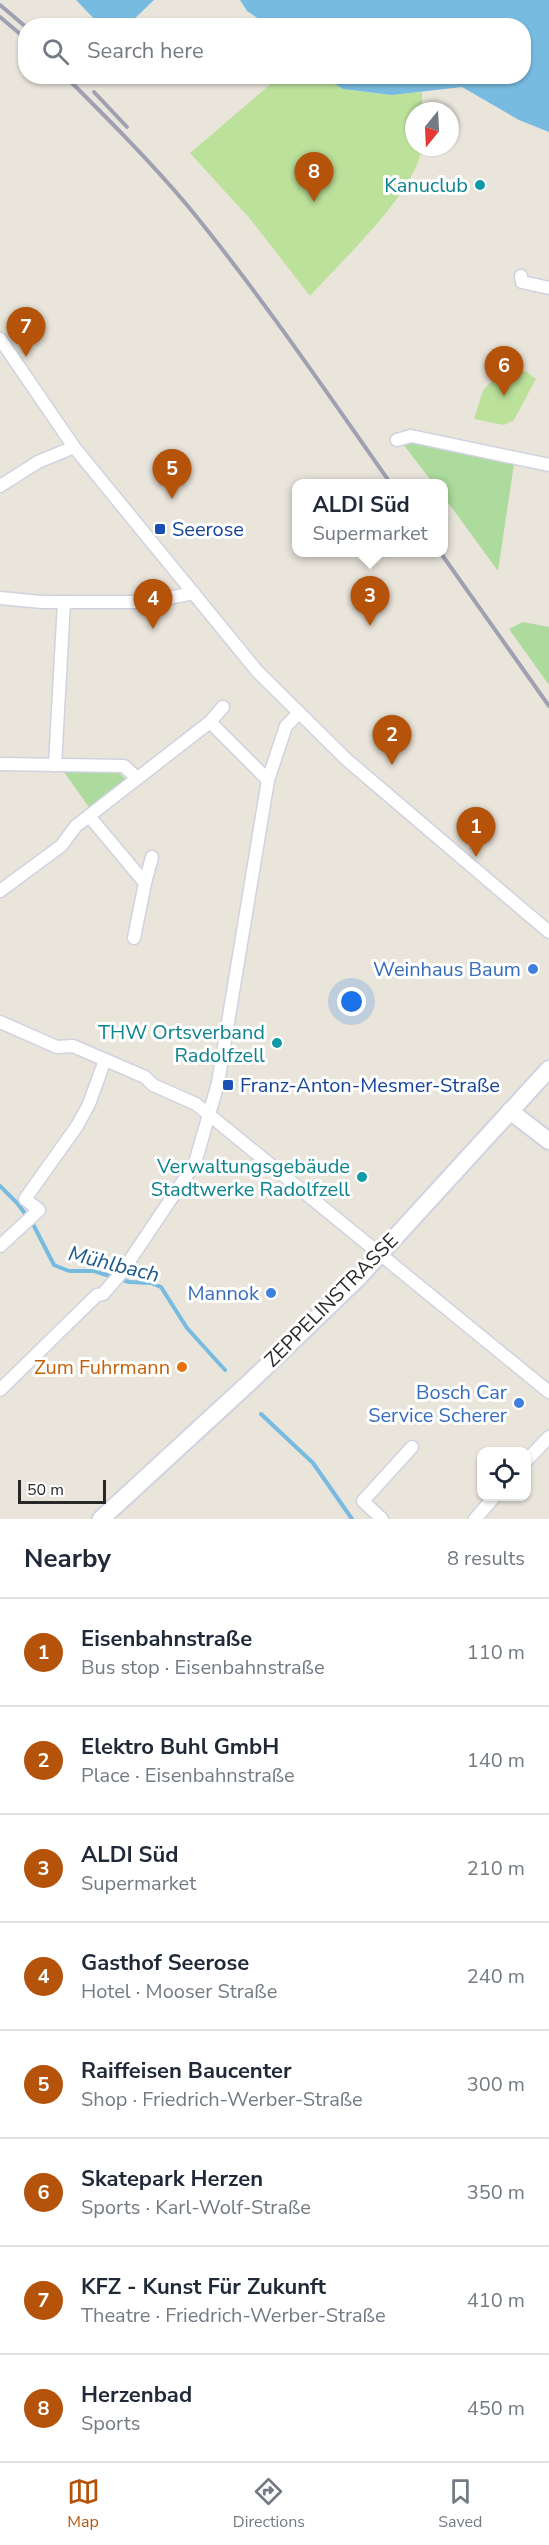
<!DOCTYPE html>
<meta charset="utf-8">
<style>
body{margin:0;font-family:"Nunito Sans",sans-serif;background:#f2f2f3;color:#1f2937}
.controls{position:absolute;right:18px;bottom:18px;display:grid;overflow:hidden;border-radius:12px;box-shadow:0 2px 4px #0004}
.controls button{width:54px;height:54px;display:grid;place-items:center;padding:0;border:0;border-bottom:2px solid #e0e1e3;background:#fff;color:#1f2937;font:30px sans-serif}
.compass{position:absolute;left:405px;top:102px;width:54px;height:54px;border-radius:50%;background:#fff;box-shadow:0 2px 4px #0004;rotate:198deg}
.scale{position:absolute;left:18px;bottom:15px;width:88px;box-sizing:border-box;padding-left:6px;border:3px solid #282828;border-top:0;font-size:16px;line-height:21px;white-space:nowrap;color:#282828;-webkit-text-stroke:4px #fff;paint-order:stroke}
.you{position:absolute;left:352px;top:1002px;width:21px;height:21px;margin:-15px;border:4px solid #fff;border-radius:50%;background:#1a73e8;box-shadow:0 0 0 9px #1a73e833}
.badge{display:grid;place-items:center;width:39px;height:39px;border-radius:50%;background:#b45309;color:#fff;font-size:20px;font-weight:700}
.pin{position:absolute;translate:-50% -50px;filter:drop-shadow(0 2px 3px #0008)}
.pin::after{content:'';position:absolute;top:32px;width:21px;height:18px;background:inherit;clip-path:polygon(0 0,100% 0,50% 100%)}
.popup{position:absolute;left:292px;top:479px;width:156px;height:78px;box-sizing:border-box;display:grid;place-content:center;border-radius:12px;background:#fff;filter:drop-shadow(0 2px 4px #0005);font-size:20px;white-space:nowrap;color:#747a83}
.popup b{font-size:22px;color:#1f2937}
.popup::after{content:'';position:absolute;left:50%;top:100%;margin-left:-12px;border:12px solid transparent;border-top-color:#fff}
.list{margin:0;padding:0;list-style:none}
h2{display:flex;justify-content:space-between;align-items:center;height:78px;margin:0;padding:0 24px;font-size:26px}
h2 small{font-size:20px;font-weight:400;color:#747a83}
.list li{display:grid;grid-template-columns:39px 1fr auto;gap:18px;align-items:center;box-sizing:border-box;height:108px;padding:0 24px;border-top:2px solid #e0e1e3}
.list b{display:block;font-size:22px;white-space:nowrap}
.list p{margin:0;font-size:20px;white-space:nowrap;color:#747a83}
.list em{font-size:20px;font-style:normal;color:#747a83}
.icon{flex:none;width:33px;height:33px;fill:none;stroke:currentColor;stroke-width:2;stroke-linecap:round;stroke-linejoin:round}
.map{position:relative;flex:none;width:549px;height:1519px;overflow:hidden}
.search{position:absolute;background:#fff;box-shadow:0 2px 4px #0004;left:18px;right:18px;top:18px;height:66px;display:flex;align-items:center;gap:15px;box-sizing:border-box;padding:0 21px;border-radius:24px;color:#747a83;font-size:22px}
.sheet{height:942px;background:#fff}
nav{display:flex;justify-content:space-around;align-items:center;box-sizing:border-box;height:84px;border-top:2px solid #e0e1e3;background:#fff;font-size:16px;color:#747a83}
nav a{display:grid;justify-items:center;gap:3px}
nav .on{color:#b45309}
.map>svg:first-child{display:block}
</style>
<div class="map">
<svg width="549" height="1519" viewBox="0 0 549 1519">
<rect width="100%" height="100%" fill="#e9e5db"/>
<!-- green -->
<g fill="#acdb9d">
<polygon points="410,440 514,464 498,571 444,497 443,484 433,483 403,444"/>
<polygon points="523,622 549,627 549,685 509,629"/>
<polygon points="68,770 119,773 126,779 125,783 91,810 64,772"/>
</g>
<!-- pitch -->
<g fill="#bce19a">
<path d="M279,77H324L343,89L392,95L422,92V111H414V147H422C415,194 343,259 310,296L251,220L190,153Z"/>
<polygon points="508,366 527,372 536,379 514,420 504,425 474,419 483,390"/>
</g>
<!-- water -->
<g fill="#78bbe1">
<polygon points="76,0 154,0 130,23 101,26"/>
<polygon points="240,0 549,0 549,132 519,120 462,87 392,95 343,89 324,77 524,76 524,26 268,25 247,11"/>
</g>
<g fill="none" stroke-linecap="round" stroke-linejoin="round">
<!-- stream -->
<g stroke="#78bbe1" stroke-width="4">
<polyline points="0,1186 18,1204 34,1226 54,1265 69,1271 94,1271 129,1282 151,1283 161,1287 187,1328 225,1370"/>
<polyline points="261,1414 313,1463 352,1519"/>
</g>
<!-- minor casing -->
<g stroke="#d1d2e0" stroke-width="15">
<g id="minor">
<polyline points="521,276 522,282 549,288"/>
<polyline points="0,339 74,447 257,671 347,760 549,932"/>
<polyline points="397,440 411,436 549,465"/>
<polyline points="0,486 38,462 74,447"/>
<polyline points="0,598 42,602 147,602 194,593"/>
<polyline points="210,722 268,780"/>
<polyline points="0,764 124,766 136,777"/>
<polyline points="55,765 64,602"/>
<polyline points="89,816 145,883 134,938"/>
<polyline points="145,883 152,857"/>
<polyline points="0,891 61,846 76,826 210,722 223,707"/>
<polyline points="0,1022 57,1047 73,1046 145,1077 153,1085 196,1104 549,1392"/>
<polyline points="0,1246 39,1210 25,1199 77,1126 89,1104 105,1060"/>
<polyline points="0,1390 97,1295 103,1294 122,1272 195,1163 218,1083 268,780 286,726 299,713"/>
<polyline points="526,1461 549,1437"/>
<polyline points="382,1519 363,1501 412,1447"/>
<polyline points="475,1519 495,1496"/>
</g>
</g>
<!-- secondary casing -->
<g stroke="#d1d2e0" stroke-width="20">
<g id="secondary">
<polyline points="510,1111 549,1141"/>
<polyline points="101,1519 251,1381 358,1278 549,1069"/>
</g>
</g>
<!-- minor -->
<use href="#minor" stroke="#fff" stroke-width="12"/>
<!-- secondary -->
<use href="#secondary" stroke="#fff" stroke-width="16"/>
<!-- rail -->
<g stroke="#9fa0b1" stroke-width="4">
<polyline points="0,5 26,27"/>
<polyline points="0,17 26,39"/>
<path d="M65,76C107,118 149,160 187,205C260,294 325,390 391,484"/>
<polyline points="94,92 127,127"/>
<polyline points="440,552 549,706"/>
</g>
</g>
<!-- markers -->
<g fill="#0f9aa8" stroke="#fff" stroke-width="2">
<circle cx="480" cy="185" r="6"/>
<circle cx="277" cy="1043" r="6"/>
<circle cx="362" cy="1177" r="6"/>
</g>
<g fill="#1a4fb4" stroke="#fff" stroke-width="2">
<rect x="154" y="523" width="12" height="12" rx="3"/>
<rect x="222" y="1079" width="12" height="12" rx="3"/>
</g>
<g fill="#3f7fe0" stroke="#fff" stroke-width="2">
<circle cx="533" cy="969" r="6"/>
<circle cx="271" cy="1293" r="6"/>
<circle cx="519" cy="1403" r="6"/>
</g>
<circle fill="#e8710a" stroke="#fff" stroke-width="2" cx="182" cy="1367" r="6"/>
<g text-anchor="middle" stroke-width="6" stroke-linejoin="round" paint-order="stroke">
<!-- culture labels -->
<g font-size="20" fill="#0d838f" stroke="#fff" text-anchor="end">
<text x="468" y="192">Kanuclub</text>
<text x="265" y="1039">THW Ortsverband<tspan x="265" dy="23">Radolfzell</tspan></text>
<text x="350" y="1173">Verwaltungsgebäude<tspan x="350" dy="23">Stadtwerke Radolfzell</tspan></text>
</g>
<!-- transit labels -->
<g font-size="20" fill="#164399" stroke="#fff" text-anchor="start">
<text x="172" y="536">Seerose</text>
<text x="240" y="1092">Franz-Anton-Mesmer-Straße</text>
</g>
<!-- shop labels -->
<g font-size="20" fill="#366cbe" stroke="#fff" text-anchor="end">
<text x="521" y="976">Weinhaus Baum</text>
<text x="259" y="1300">Mannok</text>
<text x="507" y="1399">Bosch Car<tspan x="507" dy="23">Service Scherer</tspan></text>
</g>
<!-- street labels -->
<g font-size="20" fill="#282828" stroke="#fff">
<text transform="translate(331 1300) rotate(-45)" y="7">ZEPPELINSTRASSE</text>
</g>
<!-- food labels -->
<g font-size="20" fill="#c56008" stroke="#fff" text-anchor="end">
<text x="170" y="1374">Zum Fuhrmann</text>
</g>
<!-- water labels -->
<g font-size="21" font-style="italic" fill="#1a598a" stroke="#fff">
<text transform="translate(114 1264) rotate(14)" y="7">Mühlbach</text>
</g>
</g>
</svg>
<div class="controls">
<button><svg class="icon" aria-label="locate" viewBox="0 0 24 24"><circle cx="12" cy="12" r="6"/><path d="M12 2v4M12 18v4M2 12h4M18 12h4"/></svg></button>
</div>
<svg class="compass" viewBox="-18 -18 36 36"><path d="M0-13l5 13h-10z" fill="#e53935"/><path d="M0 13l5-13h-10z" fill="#747a83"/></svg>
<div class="scale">50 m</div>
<div class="you"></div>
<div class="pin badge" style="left:476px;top:857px">1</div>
<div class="pin badge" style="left:392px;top:765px">2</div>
<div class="pin badge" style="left:370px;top:626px">3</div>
<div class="popup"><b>ALDI Süd</b>Supermarket</div>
<div class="pin badge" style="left:153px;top:629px">4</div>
<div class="pin badge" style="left:172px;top:499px">5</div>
<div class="pin badge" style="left:504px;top:396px">6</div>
<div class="pin badge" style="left:26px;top:357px">7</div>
<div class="pin badge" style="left:314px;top:202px">8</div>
<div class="search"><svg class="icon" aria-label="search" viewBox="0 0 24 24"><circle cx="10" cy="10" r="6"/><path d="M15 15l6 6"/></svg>Search here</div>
</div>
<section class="sheet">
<h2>Nearby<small>8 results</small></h2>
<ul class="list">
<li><span class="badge">1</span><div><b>Eisenbahnstraße</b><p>Bus stop · Eisenbahnstraße</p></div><em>110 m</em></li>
<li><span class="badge">2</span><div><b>Elektro Buhl GmbH</b><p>Place · Eisenbahnstraße</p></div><em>140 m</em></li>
<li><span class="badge">3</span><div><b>ALDI Süd</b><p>Supermarket</p></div><em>210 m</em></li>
<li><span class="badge">4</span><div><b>Gasthof Seerose</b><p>Hotel · Mooser Straße</p></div><em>240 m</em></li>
<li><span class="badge">5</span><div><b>Raiffeisen Baucenter</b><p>Shop · Friedrich-Werber-Straße</p></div><em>300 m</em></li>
<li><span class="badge">6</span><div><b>Skatepark Herzen</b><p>Sports · Karl-Wolf-Straße</p></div><em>350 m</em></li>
<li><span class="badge">7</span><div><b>KFZ - Kunst Für Zukunft</b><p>Theatre · Friedrich-Werber-Straße</p></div><em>410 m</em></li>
<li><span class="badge">8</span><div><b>Herzenbad</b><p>Sports</p></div><em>450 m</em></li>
</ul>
</section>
<nav>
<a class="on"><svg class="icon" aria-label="map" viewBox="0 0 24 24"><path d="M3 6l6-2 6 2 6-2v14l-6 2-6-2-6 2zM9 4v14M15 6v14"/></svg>Map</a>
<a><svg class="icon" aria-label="directions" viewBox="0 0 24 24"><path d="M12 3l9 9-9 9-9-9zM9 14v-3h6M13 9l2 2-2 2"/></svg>Directions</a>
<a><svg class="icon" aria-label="saved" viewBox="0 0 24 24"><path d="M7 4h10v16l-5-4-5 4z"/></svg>Saved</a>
</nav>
